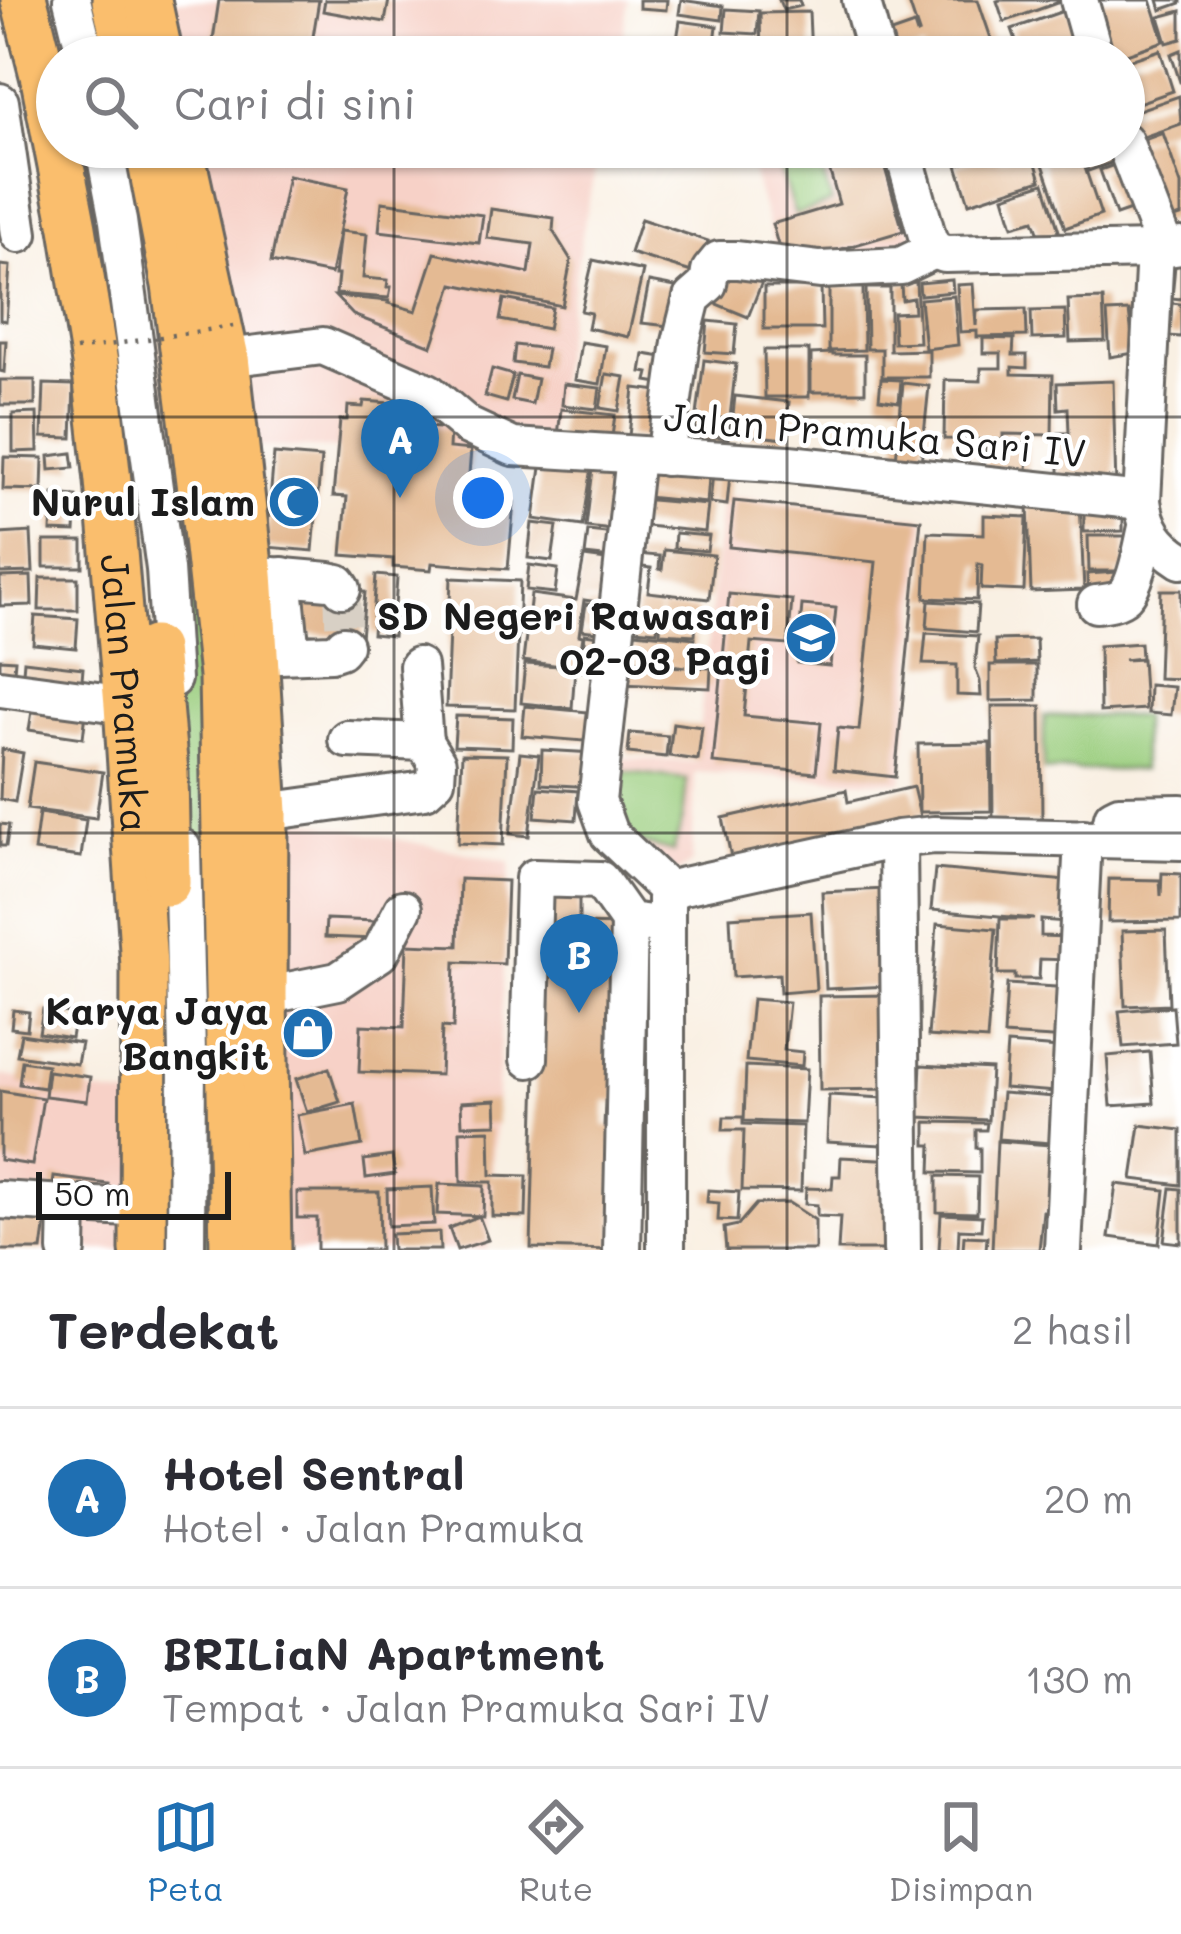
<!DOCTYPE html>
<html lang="id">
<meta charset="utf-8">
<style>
body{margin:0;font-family:Mali,sans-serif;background:#f7f7f7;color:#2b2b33}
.scale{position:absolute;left:36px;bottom:30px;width:195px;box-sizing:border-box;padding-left:12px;border:6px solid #1c1c1c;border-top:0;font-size:33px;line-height:42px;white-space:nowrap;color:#1c1c1c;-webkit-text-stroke:9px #fff;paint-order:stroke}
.you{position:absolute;left:483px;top:498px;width:42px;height:42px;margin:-30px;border:9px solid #fff;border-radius:50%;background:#1a73e8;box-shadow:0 0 0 18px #1a73e833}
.badge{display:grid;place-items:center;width:78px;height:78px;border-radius:50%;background:#1f6fb2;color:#fff;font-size:39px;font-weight:700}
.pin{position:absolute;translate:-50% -99px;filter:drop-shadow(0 3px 6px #0008)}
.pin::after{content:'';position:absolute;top:63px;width:42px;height:36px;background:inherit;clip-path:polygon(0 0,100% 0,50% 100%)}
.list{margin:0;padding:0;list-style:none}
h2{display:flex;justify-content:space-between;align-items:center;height:156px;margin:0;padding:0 48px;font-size:51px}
h2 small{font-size:39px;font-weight:400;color:#7c7c81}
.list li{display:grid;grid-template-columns:78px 1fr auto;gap:36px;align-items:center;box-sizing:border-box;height:180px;padding:0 48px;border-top:3px solid #e1e1e2}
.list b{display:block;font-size:45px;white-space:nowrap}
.list p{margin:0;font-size:39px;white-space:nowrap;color:#7c7c81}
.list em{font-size:39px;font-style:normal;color:#7c7c81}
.icon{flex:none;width:66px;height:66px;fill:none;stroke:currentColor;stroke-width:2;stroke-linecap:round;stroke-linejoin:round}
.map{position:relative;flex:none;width:1181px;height:1250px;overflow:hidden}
.search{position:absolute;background:#fff;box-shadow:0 3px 9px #0004;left:36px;right:36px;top:36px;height:132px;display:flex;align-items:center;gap:30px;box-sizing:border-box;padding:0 42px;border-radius:66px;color:#7c7c81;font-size:45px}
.sheet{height:516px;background:#fff}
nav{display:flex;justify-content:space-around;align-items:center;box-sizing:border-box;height:168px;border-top:3px solid #e1e1e2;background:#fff;font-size:33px;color:#7c7c81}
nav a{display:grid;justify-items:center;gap:6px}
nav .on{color:#1f6fb2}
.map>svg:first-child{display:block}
</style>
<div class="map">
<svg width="1181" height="1250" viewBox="0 0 1181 1250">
<rect width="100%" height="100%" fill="#fff"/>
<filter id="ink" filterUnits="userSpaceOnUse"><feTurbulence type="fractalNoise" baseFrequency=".00833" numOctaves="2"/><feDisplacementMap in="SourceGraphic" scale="24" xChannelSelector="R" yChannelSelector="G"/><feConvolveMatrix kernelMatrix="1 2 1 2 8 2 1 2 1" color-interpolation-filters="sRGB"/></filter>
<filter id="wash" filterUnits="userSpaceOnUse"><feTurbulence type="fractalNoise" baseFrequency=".004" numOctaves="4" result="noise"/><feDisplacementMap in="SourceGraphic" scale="48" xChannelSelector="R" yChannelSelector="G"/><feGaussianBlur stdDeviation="2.7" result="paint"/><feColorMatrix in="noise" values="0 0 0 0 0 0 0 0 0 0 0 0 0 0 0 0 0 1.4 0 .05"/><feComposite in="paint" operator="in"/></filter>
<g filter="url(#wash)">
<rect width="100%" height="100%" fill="#f9f0e3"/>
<!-- built -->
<g fill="#f7d1c7">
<polygon points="148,0 628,0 620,57 160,57"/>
<polygon points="180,147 600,147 585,218 544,454 236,446"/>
<polygon points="745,147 886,147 913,238 784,277"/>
<polygon points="722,496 925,518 902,782 695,772 692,863 668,879 614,832 618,758 696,762"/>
<polygon points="263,812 510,862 488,1250 266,1250"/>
<polygon points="0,1075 144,1100 142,1250 0,1250"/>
</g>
<!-- green -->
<g fill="#9bce7f" stroke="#5c754e" stroke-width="3">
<polygon points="798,147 814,147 832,202 795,215 775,155"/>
<polygon points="180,456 202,655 217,1250 186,1250 152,460"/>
<rect x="1044" y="716" width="98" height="54"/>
<polygon points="620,771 687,779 683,818 673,852 619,837"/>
</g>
<g id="blocks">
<!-- building -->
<g fill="#e4ba93">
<polygon points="219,0 319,0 310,55 213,40"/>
<polygon points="325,0 389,0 385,22 323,11"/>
<polygon points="639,0 667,0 666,10 639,8"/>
<polygon points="681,0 723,6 722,20 679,14"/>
<polygon points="779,0 799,0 801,6 783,10"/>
<polygon points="908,0 978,0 995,50 973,57 926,57 923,48 898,56 891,33 914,25 917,34 919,33"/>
<polygon points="1065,0 1004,22 997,1 1000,0"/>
<polygon points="1080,0 1151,0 1164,41 1118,57 1100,57"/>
<polygon points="1158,0 1181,0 1181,3 1161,10"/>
<polygon points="726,9 759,11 757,34 724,32"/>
<polygon points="1069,9 1086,57 1022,57 1012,29"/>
<polygon points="1181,11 1181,39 1167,43 1159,17"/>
<polygon points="809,12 811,57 761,57 760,13"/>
<polygon points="680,21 717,26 714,51 676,46"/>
<polygon points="1160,50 1173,91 1124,108 1124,62"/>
<polygon points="1181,50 1181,82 1180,82 1171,54"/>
<polygon points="1179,96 1181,124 1126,143 1124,115"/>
<polygon points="1163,133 1181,185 1181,216 1157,224 1130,145"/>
<polygon points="823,147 879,147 903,231 784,266 772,224 839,204"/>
<polygon points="1037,147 1078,147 1101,215 1065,228"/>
<polygon points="1080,147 1118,147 1122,159 1088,171"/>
<polygon points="1032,150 1041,180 969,203 957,165 997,153 999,160"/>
<polygon points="1126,161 1142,206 1116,215 1100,170"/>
<polygon points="288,176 348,188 331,274 271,262"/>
<polygon points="1044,183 1059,231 1040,237 1034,220 1013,226 1004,196"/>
<polygon points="382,202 483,215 479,243 379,231"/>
<polygon points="491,209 554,218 553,231 571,260 562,306 453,284 432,346 353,315 335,296 389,301 388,303 416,311 435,253 529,273 533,244 487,238"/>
<polygon points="641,219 708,241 698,274 630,253"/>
<polygon points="340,231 367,234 363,278 388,280 387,287 391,287 389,298 336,294 338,275 335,275"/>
<polygon points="593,260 643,271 628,337 588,328 591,313 581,311"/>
<polygon points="730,263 764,277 748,317 714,303"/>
<polygon points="0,265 10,266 6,321 0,320"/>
<polygon points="1175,265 1181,265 1181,299 1172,298"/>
<polygon points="952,280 953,292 920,295 919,283"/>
<polygon points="649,282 686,289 679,327 641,323"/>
<polygon points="916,282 919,342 894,343 893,313 914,312 913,298 902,300 901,284"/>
<polygon points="973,284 976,326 977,310 1026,309 1027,336 977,337 977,331 960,332 957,285"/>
<polygon points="764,287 821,287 822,329 764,329"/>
<polygon points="829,287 863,288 864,350 829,351"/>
<polygon points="866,288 890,288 890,351 929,350 929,377 882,377 882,349 867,349"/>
<polygon points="954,296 958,345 925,349 920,299"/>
<polygon points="504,299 552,308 548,329 500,320"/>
<polygon points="1103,299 1105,341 1070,342 1068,300"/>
<polygon points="1172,303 1181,304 1181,337 1169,336"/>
<polygon points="1065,310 1066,338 1032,339 1031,311"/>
<polygon points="1129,311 1134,353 1110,357 1107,312"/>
<polygon points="708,321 737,324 734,354 705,352"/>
<polygon points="168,336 179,454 153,457 135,342"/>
<polygon points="983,338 1014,339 1013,355 1027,355 1027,368 1012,367 1012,374 1053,375 1052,435 1003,434 1003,440 944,439 945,380 981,381 981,368 1001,368 1001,353 983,353"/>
<polygon points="0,341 6,341 4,372 0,371"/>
<polygon points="581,342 606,346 600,384 575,380"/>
<polygon points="515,345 547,349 544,367 513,363"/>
<polygon points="764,350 809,350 809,397 765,397"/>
<polygon points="833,353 833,355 865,355 865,392 811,392 811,354"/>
<polygon points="644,354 675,359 670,385 647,381 649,373 641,372"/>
<polygon points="704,360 736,364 728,435 695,431"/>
<polygon points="492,369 513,375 506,402 485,396"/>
<polygon points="606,374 625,377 619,411 600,408"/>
<polygon points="517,375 537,379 532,404 512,400"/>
<polygon points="881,379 901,380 899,402 879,399"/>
<rect x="0" y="380" width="35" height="25"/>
<polygon points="1113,381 1116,489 1059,489 1059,433 1069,433 1068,408 1058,409 1057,383"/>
<polygon points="903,383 929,386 921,463 896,460"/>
<polygon points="44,384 74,385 72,438 42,437"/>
<polygon points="564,384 600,388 597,409 562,405"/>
<polygon points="634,388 668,392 663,440 629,436"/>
<polygon points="735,396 789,402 785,439 731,433"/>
<polygon points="364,401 415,405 415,411 428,413 427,427 450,429 449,448 471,450 467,498 514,502 508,569 432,563 431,570 393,567 393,559 342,555 347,497 333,496 340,420 347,420 348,406 363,407"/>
<polygon points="561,409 615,415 610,451 557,445"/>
<polygon points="37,413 38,451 13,452 13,414"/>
<polygon points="693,434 728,438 727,446 692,443"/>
<polygon points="985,442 1028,444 1027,473 984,471"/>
<polygon points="72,453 74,468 50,470 49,456"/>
<polygon points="274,454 321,458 313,551 266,547"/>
<polygon points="4,457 43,458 42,490 3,489"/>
<polygon points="640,458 710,465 707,503 636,496"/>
<polygon points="542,460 592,467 583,526 534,519"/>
<polygon points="714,462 731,464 727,505 710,503"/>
<polygon points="593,469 629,473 622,531 586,527"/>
<polygon points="53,494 77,496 75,532 51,531"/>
<polygon points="640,499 708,505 705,532 637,525"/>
<polygon points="734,501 921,520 895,777 834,770 838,728 859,730 876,562 729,547"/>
<polygon points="1084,501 1123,501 1123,531 1084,532"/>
<polygon points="1080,502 1084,590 1031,592 1028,505"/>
<polygon points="984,515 1027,517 1024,591 981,589 982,565 978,564 977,600 925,598 928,532 984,534"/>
<polygon points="532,523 557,526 552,561 528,558"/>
<polygon points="588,531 624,535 621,559 585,555"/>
<polygon points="31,532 33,572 0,573 0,534"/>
<polygon points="675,533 709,536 707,551 674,548"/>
<polygon points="1088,536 1125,536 1125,571 1089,571"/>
<rect x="44" y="541" width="39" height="26"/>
<polygon points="664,550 714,555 709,599 648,592 651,568 635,566 636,554 660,556 659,569 662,570"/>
<polygon points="584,557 621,562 618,605 584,600 579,635 583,636 578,669 575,668 572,708 521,703 525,664 561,666 523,661 531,594 576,600"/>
<polygon points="529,565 558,569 555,593 526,590"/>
<polygon points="1118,572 1119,595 1088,596 1087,574"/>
<polygon points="376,575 397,577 393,636 372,634"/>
<polygon points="31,576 32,605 0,606 0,577"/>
<polygon points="40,578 78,578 78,610 39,610"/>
<polygon points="451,578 520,581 515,709 446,707"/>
<polygon points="303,587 365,592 361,638 299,633"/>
<polygon points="1161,590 1181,590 1181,679 1158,678"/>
<polygon points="729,594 792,600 788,645 751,642 744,716 821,723 816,773 713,763"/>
<polygon points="929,601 978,604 976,632 927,628"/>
<polygon points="586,604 617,608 614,634 582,630"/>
<polygon points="802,605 836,608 830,666 797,663"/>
<polygon points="637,606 659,608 657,631 635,629"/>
<polygon points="661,608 697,610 695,635 660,633"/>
<polygon points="35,616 78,619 76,648 33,644"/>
<polygon points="635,632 695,638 692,667 711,668 710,688 622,684 623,664 686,667 632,660"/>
<polygon points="926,633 978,636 975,668 980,681 981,696 957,695 957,665 923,664"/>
<polygon points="585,634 612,638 607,675 580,671"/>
<polygon points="1036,639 1037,662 996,664 995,640"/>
<polygon points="1140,643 1141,658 1124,660 1142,659 1145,709 1100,712 1099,646"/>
<polygon points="0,659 15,660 13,683 0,681"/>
<polygon points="24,661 83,668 81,691 22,684"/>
<polygon points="990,665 1037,665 1037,700 990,701"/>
<polygon points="1149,685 1174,687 1171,715 1148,713"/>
<polygon points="33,705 86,713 83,738 29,730"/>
<polygon points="525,706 599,713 596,742 522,736"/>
<polygon points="992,706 1041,706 1042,822 993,822"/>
<polygon points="456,716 513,718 512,748 454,746"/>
<polygon points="673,723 702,727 698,760 669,756"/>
<polygon points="630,733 668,736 666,757 628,753"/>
<polygon points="990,743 991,811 919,812 918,744"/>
<polygon points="2,749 23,753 15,802 0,799"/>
<polygon points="542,750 594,753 592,787 541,784"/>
<polygon points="520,753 539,755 529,836 510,834"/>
<polygon points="462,754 507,755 503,845 458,843"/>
<polygon points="34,762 103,772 96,818 27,809"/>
<polygon points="913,787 922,825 733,867 723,818 846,790 848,802"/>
<polygon points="538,788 578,791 576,820 535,817"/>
<polygon points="39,813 86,820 81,857 34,851"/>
<polygon points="0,824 9,825 6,846 0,846"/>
<polygon points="935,869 1068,881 1065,922 1041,920 1041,936 1068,937 1068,960 1040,959 1039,979 1015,979 1015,974 998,974 1000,919 1034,919 931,910"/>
<polygon points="1162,873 1181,874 1181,921 1108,922 1109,879 1160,880 1161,896"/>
<polygon points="460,879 507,881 504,964 455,962 453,1028 442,1027 440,1075 359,1072 361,1025 404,1027 407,944 458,946"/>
<polygon points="886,889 890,986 826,989 822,892"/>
<polygon points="541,895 579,896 579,924 622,925 617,1102 605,1101 604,1126 617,1126 613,1250 531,1248"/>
<polygon points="811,912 816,990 780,993 779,974 733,977 730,917"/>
<polygon points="326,919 375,921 374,939 325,937"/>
<polygon points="937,924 996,929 987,1040 928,1036"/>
<polygon points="1166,930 1169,1004 1125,1006 1122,931"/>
<polygon points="1007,984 1071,988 1068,1039 1004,1035"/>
<polygon points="892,995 893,1089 820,1090 819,996"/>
<polygon points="752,999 789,1002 784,1050 803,1052 802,1066 746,1061"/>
<polygon points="1173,1006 1176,1043 1123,1047 1119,1011"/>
<polygon points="43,1009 75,1014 71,1038 39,1033"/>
<polygon points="13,1010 29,1012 27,1030 11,1028"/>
<polygon points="299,1027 318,1027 317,1038 299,1040"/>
<polygon points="21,1034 81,1043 77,1064 17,1055"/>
<polygon points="1007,1044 1072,1049 1069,1093 1004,1088"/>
<polygon points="1150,1052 1154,1103 1111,1106 1107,1056"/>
<polygon points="22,1061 47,1065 44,1088 19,1084"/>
<polygon points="921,1065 991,1069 988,1120 918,1117"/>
<polygon points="746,1066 807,1069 804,1123 744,1121"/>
<polygon points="329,1068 340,1102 307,1112 296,1079"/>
<polygon points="48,1071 90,1077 87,1101 45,1096"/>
<polygon points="0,1091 43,1098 32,1165 0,1160"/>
<polygon points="1002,1093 1067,1098 1064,1144 998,1139"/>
<polygon points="829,1095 884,1098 882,1145 827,1142"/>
<polygon points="496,1100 497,1124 462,1125 461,1102"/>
<polygon points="355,1104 362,1145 305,1156 297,1115"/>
<polygon points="724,1117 743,1117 743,1124 803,1126 801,1191 742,1190 744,1130 723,1130"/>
<polygon points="926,1122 987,1123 986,1130 976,1130 976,1148 980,1148 980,1173 931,1172 932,1145 926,1145"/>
<polygon points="1140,1125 1181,1130 1181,1185 1132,1179"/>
<polygon points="490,1130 491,1175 527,1176 526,1217 492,1216 492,1182 461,1182 460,1131"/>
<polygon points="997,1141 1064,1146 1059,1212 1043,1211 1039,1250 992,1250"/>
<polygon points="392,1156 395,1174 366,1178 364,1160"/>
<polygon points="841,1157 897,1160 898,1250 838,1250 840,1217 817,1216 817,1205 805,1204 806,1188 832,1189 833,1176 840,1176"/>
<polygon points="937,1176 978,1177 977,1213 937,1212"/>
<polygon points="54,1177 108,1184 105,1207 51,1200"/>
<polygon points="439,1184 484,1186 483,1216 437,1214"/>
<polygon points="1116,1184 1165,1190 1159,1244 1109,1237"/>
<polygon points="432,1187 434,1224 388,1226 387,1189"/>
<polygon points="1171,1188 1181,1189 1181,1243 1164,1241"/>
<polygon points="708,1190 739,1192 737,1221 718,1220 719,1203 707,1202"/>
<polygon points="297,1192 379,1192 380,1250 317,1250 317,1218 297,1218"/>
<polygon points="789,1203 815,1220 815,1250 726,1250 724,1228 738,1225 756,1204"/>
<polygon points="0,1209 47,1214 42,1250 0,1250"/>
<polygon points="941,1214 982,1216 981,1230 959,1229 958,1250 939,1250"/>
<polygon points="479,1216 488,1240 457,1250 449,1228"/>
<polygon points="439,1232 440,1250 392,1250 391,1234"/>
<polygon points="964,1236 987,1237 986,1250 963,1250"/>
</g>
</g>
</g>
<g filter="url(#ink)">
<use href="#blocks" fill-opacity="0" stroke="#696662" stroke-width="3"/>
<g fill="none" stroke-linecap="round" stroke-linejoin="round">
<!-- minor-tunnel -->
<polyline stroke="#d8d0c5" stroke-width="36" stroke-dasharray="36 18" stroke-linecap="butt" points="342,589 344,645"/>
<!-- minor casing -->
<g stroke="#696662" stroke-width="42">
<g id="minor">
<polyline points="72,0 86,57"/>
<polyline points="861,0 877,57"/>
<polyline points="1079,0 1095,57"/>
<polyline points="0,102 19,234"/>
<polyline points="1124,141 1165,248"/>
<polyline points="104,147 118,221 165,569 172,679"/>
<polyline points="902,147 928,239 934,250"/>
<polyline points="934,250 945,254 1155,250 1181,246"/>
<path d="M1155,250L1142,501C1146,529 1157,545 1181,560"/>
<polyline points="226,358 323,346 428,392 468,426 513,447 789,464 1142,501"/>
<polyline points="635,456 597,801 609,834 670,892"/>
<polyline points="665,457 681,342 692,298 708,284 710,271 719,260 737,260 820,270 901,266 934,250"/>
<polyline points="250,574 329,581 338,583 342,589"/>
<polyline points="283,576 291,654"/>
<path d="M1096,604C1105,603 1118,602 1125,595C1137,583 1143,543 1147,527"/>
<polyline points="254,656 331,653 340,650 344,645"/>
<polyline points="418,666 424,742"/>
<polyline points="0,688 127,705"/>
<polyline points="265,812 425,790 436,780 437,763 424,742 347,739"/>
<polyline points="1108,838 1113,817 1119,814 1181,813"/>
<polyline points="898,839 902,1250"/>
<polyline points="182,848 187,1053 186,1250"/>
<polyline points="670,892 679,887 898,839 934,835 1181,841"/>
<polyline points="264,996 338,981 380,953 403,909"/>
<polyline points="529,1059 534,878 600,880 629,921 666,926"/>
<polyline points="0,1200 144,1209"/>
<polyline points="67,1250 68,1205"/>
<polyline points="622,1250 629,921"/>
<polyline points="666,1250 666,898 670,892"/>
<polyline points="1063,1250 1083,838"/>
</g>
</g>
<!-- major casing -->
<g stroke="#696662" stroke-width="51">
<g id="major">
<path id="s1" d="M24,0L44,79L73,228L95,363L108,481L127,705L144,966L143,1250"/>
<polyline points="115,0 128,57"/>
<polyline points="148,0 160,57"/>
<polyline points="148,147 175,285 206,529 222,676 233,1250"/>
<polyline points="180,147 226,358 250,574 265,812 264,996 268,1250"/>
<polyline points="154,649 165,773 167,883"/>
</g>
</g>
<!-- minor -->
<use href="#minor" stroke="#fff" stroke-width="36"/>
<!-- major -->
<use href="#major" stroke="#fabe6d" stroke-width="45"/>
<!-- path-bridge -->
<polyline stroke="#696662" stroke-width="4.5" stroke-dasharray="3 9" stroke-linecap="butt" points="76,350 240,325"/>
</g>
</g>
<!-- grid -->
<path fill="none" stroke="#1c1c1c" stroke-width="3" stroke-opacity="0.55" d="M394,0V57M787,0V57M394,147V1250M787,147V1250M0,417H1181M0,833H1181"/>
<!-- icons -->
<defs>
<g id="mosque-disc" transform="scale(2.7)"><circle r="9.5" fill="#1f6fb2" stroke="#fff"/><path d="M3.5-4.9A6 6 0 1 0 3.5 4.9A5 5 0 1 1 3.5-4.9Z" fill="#fff"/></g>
<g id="school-disc" transform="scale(2.7)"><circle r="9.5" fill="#1f6fb2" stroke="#fff"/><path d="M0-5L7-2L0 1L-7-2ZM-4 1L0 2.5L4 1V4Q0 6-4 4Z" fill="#fff"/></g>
<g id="shop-disc" transform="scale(2.7)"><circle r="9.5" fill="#1f6fb2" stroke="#fff"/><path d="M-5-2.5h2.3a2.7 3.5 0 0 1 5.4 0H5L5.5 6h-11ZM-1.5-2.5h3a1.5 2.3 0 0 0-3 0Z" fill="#fff"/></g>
</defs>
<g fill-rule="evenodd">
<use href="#mosque-disc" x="294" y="502"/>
<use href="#school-disc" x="811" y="638"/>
<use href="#shop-disc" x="308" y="1033"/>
</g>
<g text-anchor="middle" stroke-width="9" stroke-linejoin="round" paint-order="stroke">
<!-- street labels -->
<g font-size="39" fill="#1c1c1c" stroke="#fff">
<text transform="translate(875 435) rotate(5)" y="14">Jalan Pramuka Sari IV</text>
<text dy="14" stroke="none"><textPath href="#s1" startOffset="702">Jalan Pramuka</textPath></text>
</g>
<!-- poi labels -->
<g font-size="39" font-weight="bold" fill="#1c1c1c" stroke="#fff" text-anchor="end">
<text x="255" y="516">Nurul Islam</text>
<text x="772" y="630">SD Negeri Rawasari<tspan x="772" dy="45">02-03 Pagi</tspan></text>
<text x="269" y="1025">Karya Jaya<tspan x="269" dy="45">Bangkit</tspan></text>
</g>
</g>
</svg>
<div class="scale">50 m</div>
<div class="you"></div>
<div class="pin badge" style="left:400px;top:498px">A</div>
<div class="pin badge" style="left:579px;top:1013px">B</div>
<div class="search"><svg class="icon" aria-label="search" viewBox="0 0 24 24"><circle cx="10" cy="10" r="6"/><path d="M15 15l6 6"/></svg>Cari di sini</div>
</div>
<section class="sheet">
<h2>Terdekat<small>2 hasil</small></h2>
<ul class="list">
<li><span class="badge">A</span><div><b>Hotel Sentral</b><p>Hotel · Jalan Pramuka</p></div><em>20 m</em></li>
<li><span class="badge">B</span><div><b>BRILiaN Apartment</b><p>Tempat · Jalan Pramuka Sari IV</p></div><em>130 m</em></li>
</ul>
</section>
<nav>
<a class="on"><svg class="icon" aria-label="map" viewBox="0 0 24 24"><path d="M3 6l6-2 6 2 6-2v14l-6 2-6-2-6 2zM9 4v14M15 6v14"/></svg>Peta</a>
<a><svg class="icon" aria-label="directions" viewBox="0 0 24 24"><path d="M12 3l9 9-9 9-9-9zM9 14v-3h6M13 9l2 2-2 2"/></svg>Rute</a>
<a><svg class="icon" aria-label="saved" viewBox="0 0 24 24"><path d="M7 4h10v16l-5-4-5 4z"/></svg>Disimpan</a>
</nav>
